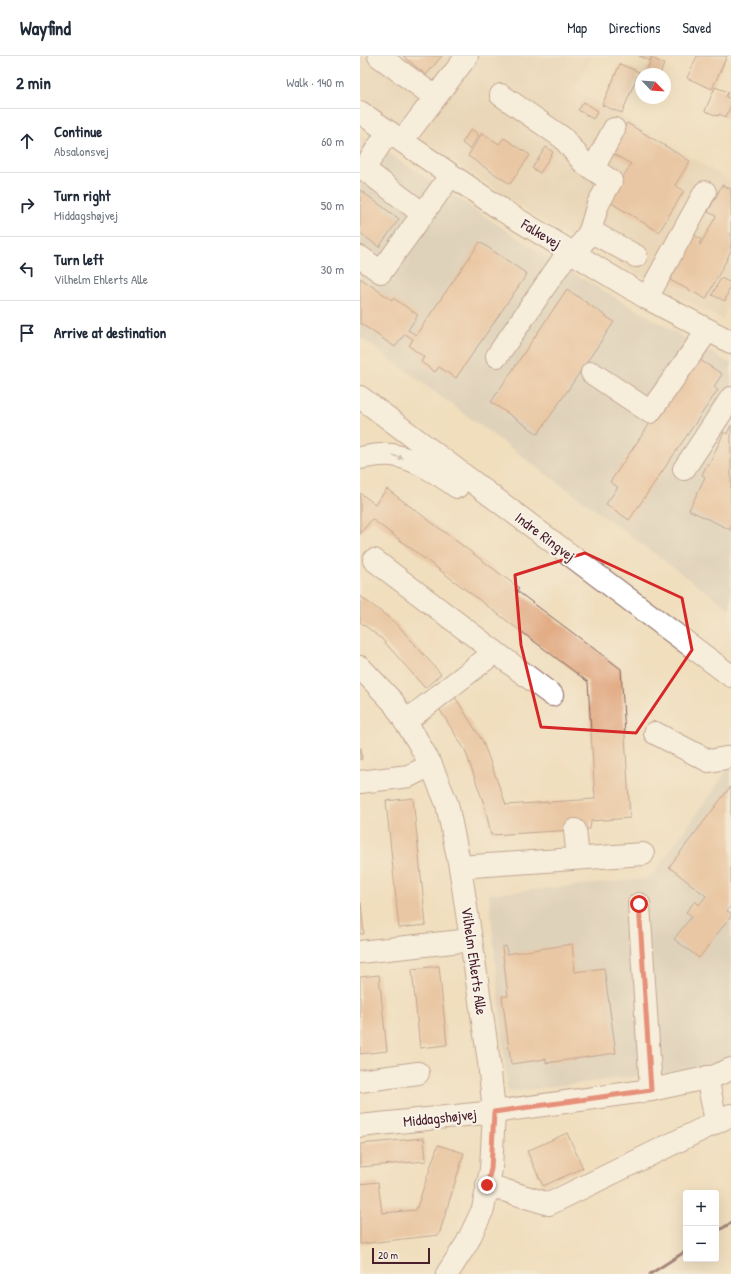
<!DOCTYPE html>
<meta charset="utf-8">
<style>
body{margin:0;font-family:"Patrick Hand",sans-serif;background:#f6f6f7;color:#1f2937}
.controls{position:absolute;right:12px;bottom:12px;display:grid;overflow:hidden;border-radius:4px;box-shadow:0 4px 16px #0002}
.controls button{width:36px;height:36px;display:grid;place-items:center;padding:0;border:0;border-bottom:1px solid #e0e1e3;background:#fff;color:#1f2937;font:20px sans-serif}
.compass{position:absolute;left:275px;top:12px;width:36px;height:36px;border-radius:50%;background:#fff;box-shadow:0 4px 16px #0002;rotate:115deg}
.scale{position:absolute;left:12px;bottom:10px;width:58px;box-sizing:border-box;padding-left:4px;border:2px solid #4a1f2b;border-top:0;font-size:11px;line-height:14px;white-space:nowrap;color:#4a1f2b;-webkit-text-stroke:3px #f7f3e8;paint-order:stroke}
.stop{position:absolute;width:12px;height:12px;margin:-9px;border:3px solid #d93025;border-radius:50%;background:#fff}
.stop.end{background:#d93025;border-color:#fff;box-shadow:0 1px 4px #0008}
.list{margin:0;padding:0;list-style:none}
h2{display:flex;justify-content:space-between;align-items:center;height:52px;margin:0;padding:0 16px;font-size:17px}
h2 small{font-size:13px;font-weight:400;color:#747a83}
.list li{display:grid;grid-template-columns:26px 1fr auto;gap:12px;align-items:center;box-sizing:border-box;height:64px;padding:0 16px;border-top:1px solid #e0e1e3}
.list b{display:block;font-size:15px;white-space:nowrap}
.list p{margin:0;font-size:13px;white-space:nowrap;color:#747a83}
.list em{font-size:13px;font-style:normal;color:#747a83}
.icon{flex:none;width:22px;height:22px;fill:none;stroke:currentColor;stroke-width:2;stroke-linecap:round;stroke-linejoin:round}
.map{position:relative;flex:none;width:371px;height:1218px;overflow:hidden}
header{display:flex;align-items:center;gap:24px;box-sizing:border-box;height:56px;padding:0 20px;background:#fff;border-bottom:1px solid #e0e1e3}
header strong{font-size:19px}
nav{display:flex;gap:22px;margin-inline-start:auto;font-size:14px}
main{display:flex}
aside{flex:1;background:#fff}
.map>svg:first-child{display:block}
</style>
<header>
<strong>Wayfind</strong>
<nav><a>Map</a><a>Directions</a><a>Saved</a></nav>
</header>
<main>
<aside>
<h2>2 min<small>Walk · 140 m</small></h2>
<ul class="list">
<li><svg class="icon" aria-label="ahead" viewBox="0 0 24 24"><path d="M12 20V5M6 11l6-6 6 6"/></svg><div><b>Continue</b><p>Absalonsvej</p></div><em>60 m</em></li>
<li><svg class="icon" aria-label="right" viewBox="0 0 24 24"><path d="M7 20v-9h11M14 6l5 5-5 5"/></svg><div><b>Turn right</b><p>Middagshøjvej</p></div><em>50 m</em></li>
<li><svg class="icon" aria-label="left" viewBox="0 0 24 24"><path d="M17 20v-9H6M10 6l-5 5 5 5"/></svg><div><b>Turn left</b><p>Vilhelm Ehlerts Alle</p></div><em>30 m</em></li>
<li><svg class="icon" aria-label="arrive" viewBox="0 0 24 24"><path d="M6 21V4h12l-3 4 3 4H6"/></svg><div><b>Arrive at destination</b></div></li>
</ul>
</aside>
<div class="map">
<svg width="371" height="1218" viewBox="0 0 371 1218">
<rect width="100%" height="100%" fill="#f7f3e8"/>
<filter id="ink" filterUnits="userSpaceOnUse"><feTurbulence type="fractalNoise" baseFrequency=".025" numOctaves="2"/><feDisplacementMap in="SourceGraphic" scale="8" xChannelSelector="R" yChannelSelector="G"/><feConvolveMatrix kernelMatrix="1 2 1 2 8 2 1 2 1" color-interpolation-filters="sRGB"/></filter>
<filter id="wash" filterUnits="userSpaceOnUse"><feTurbulence type="fractalNoise" baseFrequency=".012" numOctaves="4" result="noise"/><feDisplacementMap in="SourceGraphic" scale="16" xChannelSelector="R" yChannelSelector="G"/><feGaussianBlur stdDeviation="0.9" result="paint"/><feColorMatrix in="noise" values="0 0 0 0 0 0 0 0 0 0 0 0 0 0 0 0 0 1.4 0 .05"/><feComposite in="paint" operator="in"/></filter>
<g filter="url(#wash)">
<rect width="100%" height="100%" fill="#f0debd"/>
<!-- built -->
<g fill="#e2cdb1">
<polygon points="0,0 233,0 214,33 371,125 371,241 363,264 200,176 34,66 0,38"/>
<polygon points="0,77 8,84 0,94"/>
</g>
<!-- industrial -->
<g fill="#cbc3b8">
<polygon points="8,84 204,212 371,308 371,554 0,281 0,94"/>
<polygon points="371,709 371,1000 343,1012 148,1036 129,838 284,823 291,821"/>
</g>
<g id="blocks">
<!-- building -->
<g fill="#e2ac85">
<polygon points="43,0 82,0 66,19"/>
<polygon points="279,0 292,0 290,5"/>
<polygon points="337,0 367,0 352,33 327,22"/>
<polygon points="292,2 304,8 300,18 285,18"/>
<polygon points="260,8 279,16 262,57 242,49"/>
<polygon points="355,31 368,36 366,41 371,43 371,49 366,61 359,58 358,60 345,55"/>
<polygon points="224,46 238,55 233,63 218,54"/>
<polygon points="267,67 330,105 315,129 324,135 299,176 248,145 271,108 250,96"/>
<polygon points="111,73 119,79 110,93 102,87"/>
<polygon points="122,77 139,88 144,82 170,99 150,128 108,100"/>
<polygon points="186,91 193,96 180,117 172,112"/>
<polygon points="362,129 371,133 371,188 370,191 371,192 371,195 346,243 310,224 325,195 331,177 341,183 339,188 340,189 356,160 348,156"/>
<polygon points="0,134 39,163 19,191 0,177"/>
<polygon points="120,186 167,218 96,322 79,311 75,316 61,306 64,301 49,290 53,283 45,278 35,291 0,267 0,222 32,244 33,242 58,259 48,274 56,279"/>
<polygon points="361,222 371,227 365,245 352,239"/>
<polygon points="207,233 254,266 178,378 131,346"/>
<polygon points="340,304 362,318 354,331 358,334 269,464 246,448 258,431 250,426 327,313"/>
<polygon points="371,369 371,474 329,454 345,421 342,419 347,408 349,409 364,376 367,378"/>
<polygon points="27,433 159,532 157,535 261,613 270,762 231,765 230,773 131,779 125,751 105,694 78,651 95,641 123,686 146,749 235,743 228,626 12,463 0,478 0,437 15,448"/>
<polygon points="0,540 36,567 81,618 65,632 21,582 0,566"/>
<polygon points="0,692 1,692 2,703 0,704"/>
<polygon points="371,730 371,850 367,855 371,857 371,860 339,902 314,883 332,860 326,856 335,845 339,849 346,840 309,811"/>
<polygon points="53,742 66,869 39,872 26,745"/>
<polygon points="0,847 1,847 4,878 0,878"/>
<polygon points="212,888 215,916 244,912 256,997 186,1007 186,1003 151,1008 142,940 148,940 142,891 146,890 147,898"/>
<polygon points="79,910 87,989 60,992 52,913"/>
<polygon points="19,919 27,995 0,998 0,921"/>
<polygon points="207,1077 223,1112 183,1130 167,1095"/>
<polygon points="64,1082 66,1105 0,1111 0,1088"/>
<polygon points="78,1089 104,1097 79,1179 0,1188 0,1128 18,1126 22,1157 56,1154"/>
</g>
</g>
</g>
<g filter="url(#ink)">
<use href="#blocks" fill-opacity="0" stroke="#84625e" stroke-width="1"/>
<g fill="none" stroke-linecap="round" stroke-linejoin="round">
<!-- minor casing -->
<g stroke="#84625e" stroke-width="24">
<g id="minor">
<polyline points="19,0 75,41"/>
<polyline points="141,39 203,82 223,106 233,113"/>
<polyline points="0,56 142,154 287,242 371,286"/>
<polyline points="28,76 4,113 63,158"/>
<polyline points="42,85 107,0"/>
<polyline points="230,175 276,200"/>
<polyline points="215,199 230,175 238,148 251,125 233,113 254,73"/>
<polyline points="0,201 21,216 91,119"/>
<polyline points="287,242 345,136"/>
<polyline points="137,300 209,195"/>
<polyline points="232,317 290,356 348,274"/>
<polyline points="0,341 371,620"/>
<path d="M0,402C10,400 22,398 32,399C56,403 77,417 97,431"/>
<polyline points="324,413 371,342"/>
<polyline points="14,504 192,639"/>
<polyline points="0,611 33,646 57,684 71,709 87,748 100,811 111,884 129,1006 134,1056 131,1113 123,1153 107,1187 87,1218"/>
<polyline points="45,666 135,596"/>
<polyline points="295,677 349,705 371,701"/>
<polyline points="0,726 49,720 71,709"/>
<polyline points="215,774 218,802"/>
<polyline points="100,811 283,798"/>
<polyline points="279,848 291,1034"/>
<polyline points="0,896 111,884"/>
<polyline points="347,1021 356,1065"/>
<polyline points="0,1025 58,1017"/>
<polyline points="0,1070 134,1056 291,1034 355,1020 371,1013"/>
<polyline points="127,1129 189,1148 371,1059"/>
</g>
</g>
<!-- minor -->
<use href="#minor" stroke="#fff" stroke-width="22"/>
<!-- rail -->
<g stroke="#4a1f2b" stroke-width="3">
<polyline points="356,1176 371,1167"/>
<polyline points="290,1218 326,1195"/>
</g>
</g>
<!-- one-way arrows -->
<defs><path id="oneway-solid" d="M-6-.8H1V-3.2L6.5 0L1 3.2V.8H-6Z"/></defs>
<use fill="#ae9aa0" href="#oneway-solid" transform="translate(38 401) rotate(16)"/>
</g>
<g fill="none" stroke-linecap="round" stroke-linejoin="round" filter="url(#ink)">
<!-- route -->
<polyline stroke="#d93025" stroke-width="5" points="127,1129 131,1113 134,1056 291,1034 279,848"/>
</g>
<!-- marked area -->
<path d="M0 0H371V1218H0ZM225,497L322,542L332,594L276,677L181,671L161,589L155,519Z" fill="#f0debd" fill-opacity=".55" fill-rule="evenodd"/>
<path fill="none" stroke="#d62828" stroke-width="3" stroke-linejoin="round" d="M225,497L322,542L332,594L276,677L181,671L161,589L155,519Z"/>
<g text-anchor="middle" stroke-width="4" stroke-linejoin="round" paint-order="stroke">
<!-- street labels -->
<g font-size="15" fill="#4a1f2b" stroke="#f7f3e8">
<text transform="translate(181 178) rotate(31)" y="5">Falkevej</text>
<text transform="translate(185 481) rotate(37)" y="5">Indre Ringvej</text>
<text transform="translate(114 905) rotate(82)" y="5">Vilhelm Ehlerts Alle</text>
<text transform="translate(80 1062) rotate(-6)" y="5">Middagshøjvej</text>
</g>
</g>
</svg>
<div class="controls">
<button>+</button>
<button>−</button>
</div>
<svg class="compass" viewBox="-18 -18 36 36"><path d="M0-13l5 13h-10z" fill="#e53935"/><path d="M0 13l5-13h-10z" fill="#747a83"/></svg>
<div class="scale">20 m</div>
<div class="stop" style="left:279px;top:848px"></div>
<div class="stop end" style="left:127px;top:1129px"></div>
</div>
</main>
